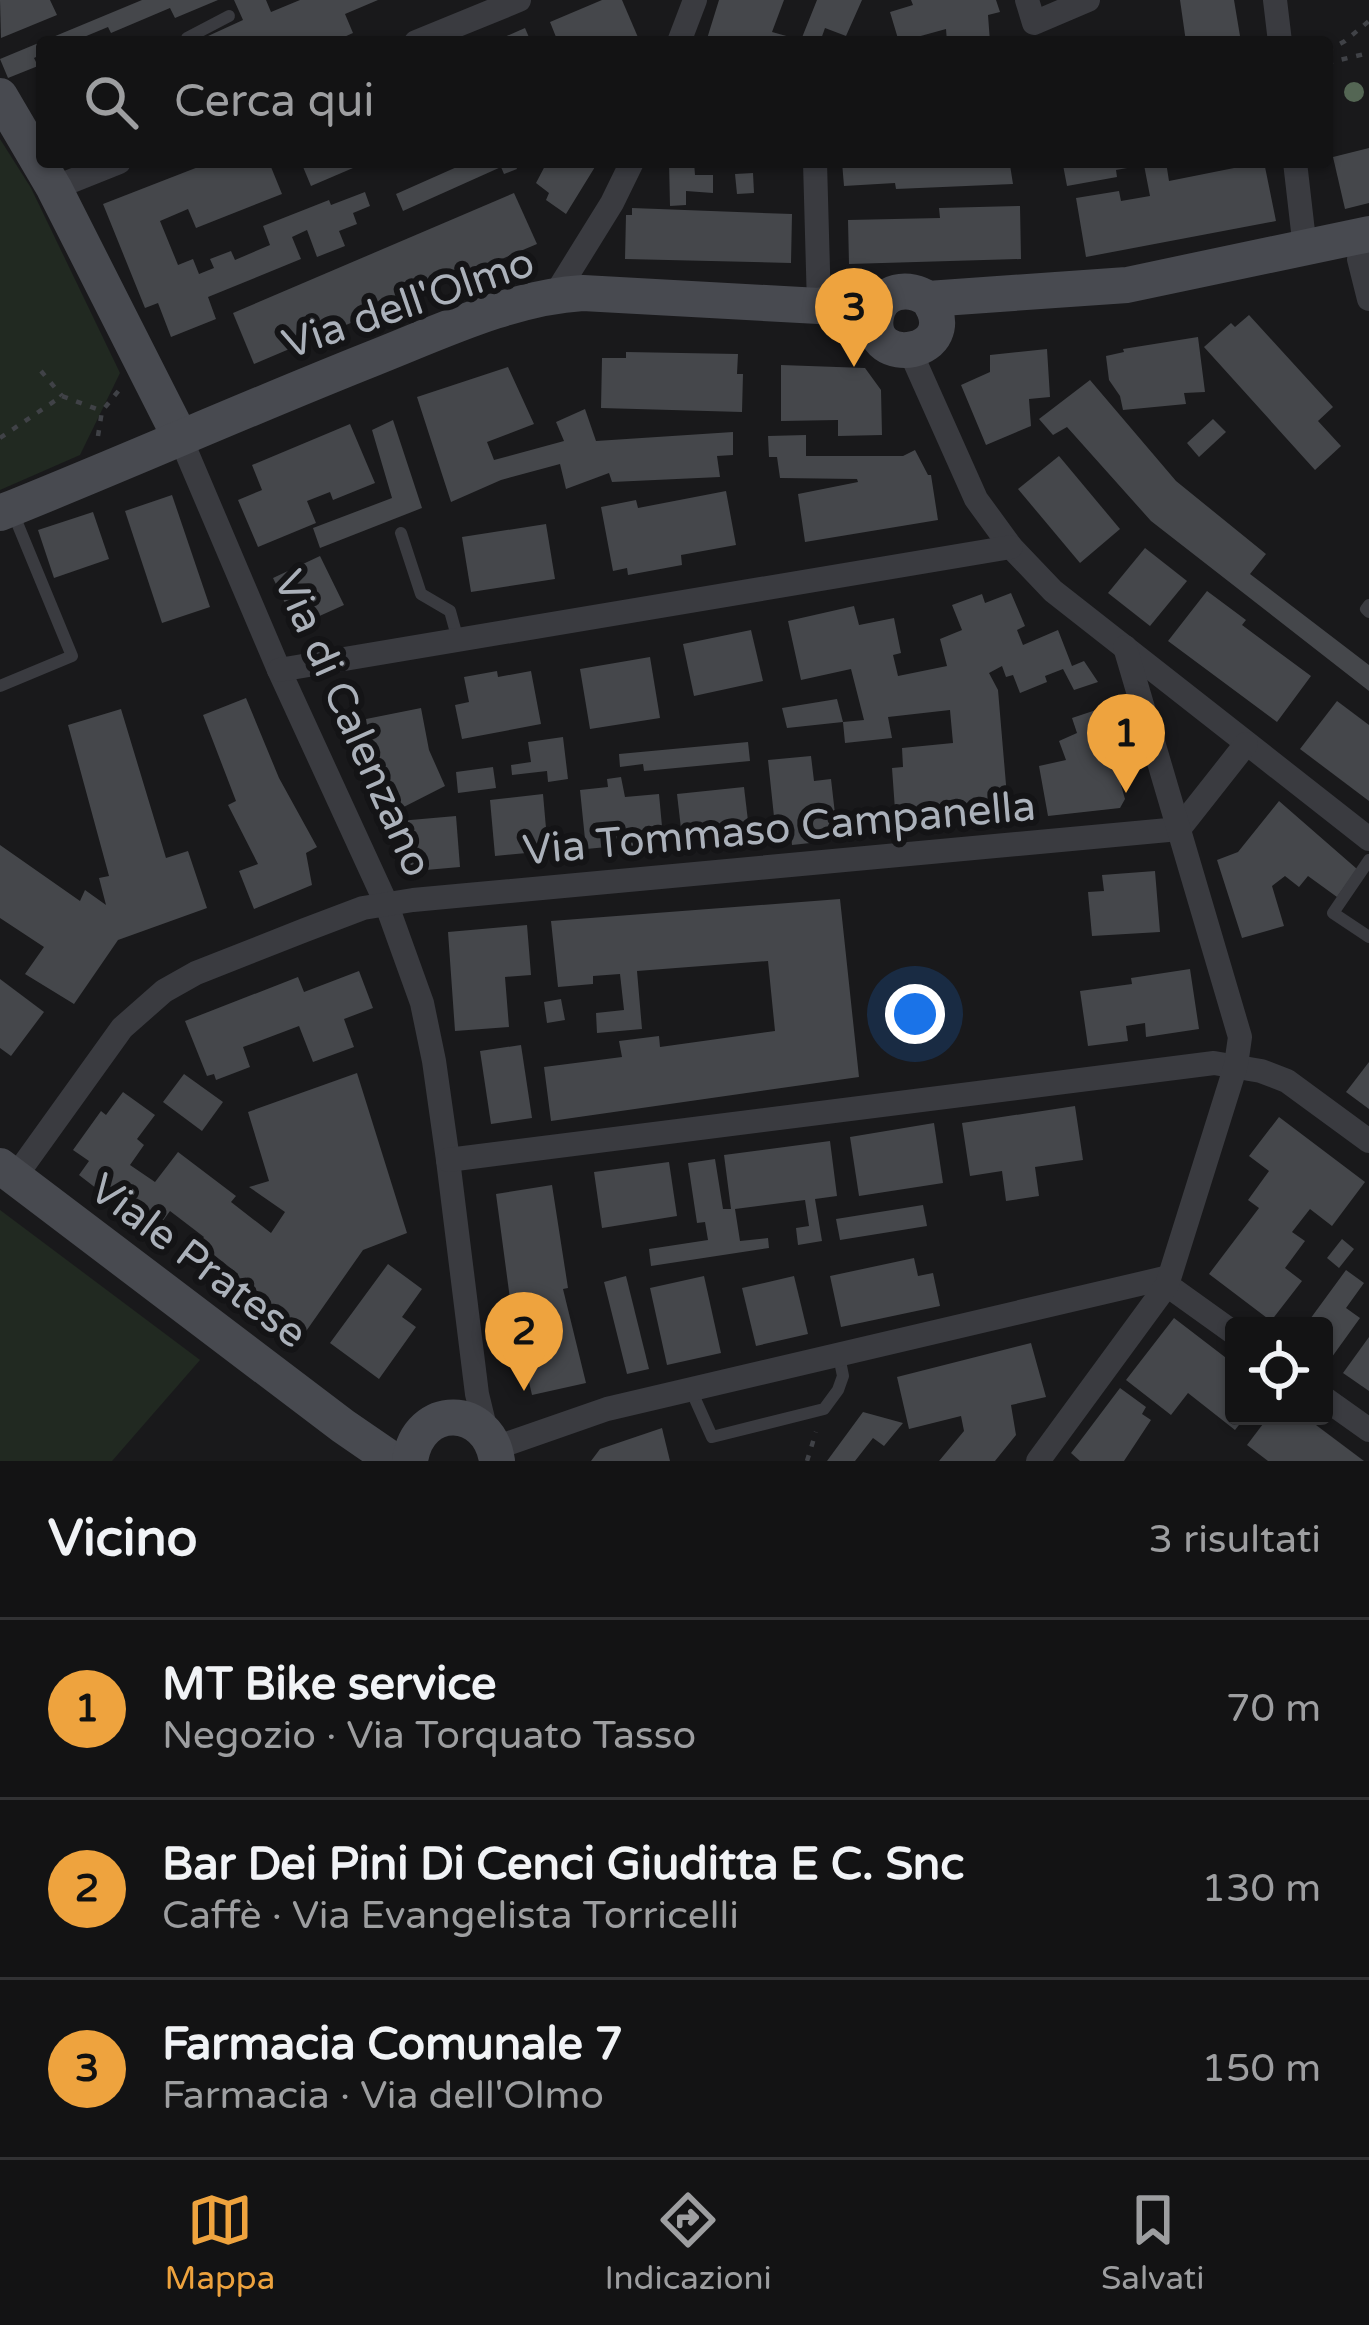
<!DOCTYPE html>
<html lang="it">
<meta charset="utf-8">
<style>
body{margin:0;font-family:"Varela Round",sans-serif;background:#202022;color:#f1f3f6}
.controls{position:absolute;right:36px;bottom:36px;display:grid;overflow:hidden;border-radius:12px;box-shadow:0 3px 9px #0004}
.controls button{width:108px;height:108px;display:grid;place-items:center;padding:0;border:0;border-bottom:3px solid #323234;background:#131314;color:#f1f3f6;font:60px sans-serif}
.you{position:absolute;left:915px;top:1014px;width:42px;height:42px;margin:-30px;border:9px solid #fff;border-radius:50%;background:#1a73e8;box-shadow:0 0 0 18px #1a73e833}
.badge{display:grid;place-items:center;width:78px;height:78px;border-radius:50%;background:#eea33e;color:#111;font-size:39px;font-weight:700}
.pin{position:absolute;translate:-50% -99px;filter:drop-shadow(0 3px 6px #0008)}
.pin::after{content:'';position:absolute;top:63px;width:42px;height:36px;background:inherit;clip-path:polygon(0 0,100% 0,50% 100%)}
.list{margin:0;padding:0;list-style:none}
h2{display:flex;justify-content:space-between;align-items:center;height:156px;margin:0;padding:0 48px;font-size:51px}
h2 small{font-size:39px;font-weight:400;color:#9d9ea0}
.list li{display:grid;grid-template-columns:78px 1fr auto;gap:36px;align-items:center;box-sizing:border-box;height:180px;padding:0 48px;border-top:3px solid #323234}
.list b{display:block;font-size:45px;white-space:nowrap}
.list p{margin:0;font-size:39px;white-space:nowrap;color:#9d9ea0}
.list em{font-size:39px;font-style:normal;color:#9d9ea0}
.icon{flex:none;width:66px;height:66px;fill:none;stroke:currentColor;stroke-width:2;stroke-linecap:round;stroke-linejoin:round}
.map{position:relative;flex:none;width:1369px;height:1461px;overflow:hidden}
.search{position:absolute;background:#131314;box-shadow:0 3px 9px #0004;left:36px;right:36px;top:36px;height:132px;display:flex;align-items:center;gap:30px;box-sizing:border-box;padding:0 42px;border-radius:12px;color:#9d9ea0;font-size:45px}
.sheet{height:696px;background:#131314}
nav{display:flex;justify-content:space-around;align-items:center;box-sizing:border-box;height:168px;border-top:3px solid #323234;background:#131314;font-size:33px;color:#9d9ea0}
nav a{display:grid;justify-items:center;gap:6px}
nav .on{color:#eea33e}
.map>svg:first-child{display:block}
</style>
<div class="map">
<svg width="1369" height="1461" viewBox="0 0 1369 1461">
<rect width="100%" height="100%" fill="#19191b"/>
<!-- green -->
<g fill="#212921">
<polygon points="0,139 31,188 120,373 80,455 0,490"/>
<polygon points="0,1210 200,1360 112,1461 0,1461"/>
</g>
<!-- building -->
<g fill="#45474b">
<polygon points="0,0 50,0 57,15 1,38"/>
<polygon points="142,0 218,0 175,18 170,8 111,33 108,27 72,42 42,42 42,54 34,58 38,66 8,78 0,59"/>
<polygon points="234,0 266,0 271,12 300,0 378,0 345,14 353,33 333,42 195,42 243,20"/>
<polygon points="602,0 622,0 640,42 558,42 550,22"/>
<polygon points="719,0 784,0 772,32 801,40 817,0 862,0 846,36 825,28 820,42 706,42"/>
<polygon points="911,0 996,0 1000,12 988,15 990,42 947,42 946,29 899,42 890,12 913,5"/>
<polygon points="1180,0 1234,0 1241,42 1186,42"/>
<polygon points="525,28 531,42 493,42"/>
<polygon points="1369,148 1369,203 1345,209 1333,157"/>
<polygon points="211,162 269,162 282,194 196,228 188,209 160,221 178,265 193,259 199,274 214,268 210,259 231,251 235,260 270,245 263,226 329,200 331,205 365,192 370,206 353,213 357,224 339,231 345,246 317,257 307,230 292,237 301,259 208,297 216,319 171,337 158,303 145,308 103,204"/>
<polygon points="301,162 367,162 311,186"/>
<polygon points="468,162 514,162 517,169 504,174 501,167 403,211 396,194"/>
<polygon points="547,162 598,162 566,214 546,200 549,193 536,183"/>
<polygon points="669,162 694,162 695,175 713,175 713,193 686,191 686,205 670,206"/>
<polygon points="842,162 896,162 897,167 911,167 911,162 929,162 930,168 1010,165 1013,184 896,189 895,183 844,186"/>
<polygon points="1080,162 1166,162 1169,181 1264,162 1276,221 1086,257 1076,198 1119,191 1121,201 1150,196 1144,165 1116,170 1117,177 1067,186 1063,165"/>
<polygon points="753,173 754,193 737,194 735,174"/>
<polygon points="514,193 537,244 254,364 233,313"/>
<polygon points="1020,206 1021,259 849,264 848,220 940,218 939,208"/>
<polygon points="632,208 792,214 791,263 625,259 626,215 632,215"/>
<polygon points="1249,315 1333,407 1318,421 1341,446 1315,470 1204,347 1231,323 1235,327"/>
<polygon points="1198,337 1205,392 1184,393 1186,404 1123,410 1120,396 1109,380 1106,356 1124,352 1123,349"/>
<polygon points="1047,349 1050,397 1029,399 1031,426 986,445 961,385 990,372 990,355"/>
<polygon points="626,352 738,354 737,374 743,374 742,412 601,408 602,358 626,358"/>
<polygon points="781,365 865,368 881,390 882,435 838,436 838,420 781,421"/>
<polygon points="508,367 534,424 487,442 494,460 564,441 556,422 585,409 596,441 733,432 733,455 717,456 720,477 612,482 609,473 566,489 560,464 501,480 451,502 417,397"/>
<polygon points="1090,380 1176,481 1266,554 1250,574 1369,665 1369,691 1151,521 1067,427 1053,435 1039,419"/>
<polygon points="1213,419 1226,432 1199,457 1187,443"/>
<polygon points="393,420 422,508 320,548 313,528 392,498 372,430"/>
<polygon points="350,424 375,483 333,500 330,492 307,501 316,523 258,547 238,500 262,490 252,465"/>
<polygon points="806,435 806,456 903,456 915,450 928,475 931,475 938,520 805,542 798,494 858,482 857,479 780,478 777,457 769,457 768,436"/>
<polygon points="1059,456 1120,529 1080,563 1018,489"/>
<polygon points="726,491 736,545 681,555 682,565 628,575 627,568 613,571 601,507 636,500 638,508"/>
<polygon points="172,495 210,607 162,623 125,511"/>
<polygon points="93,512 109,559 54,578 38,530"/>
<polygon points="546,524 555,579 471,592 462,537"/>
<polygon points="1145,548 1187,581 1150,626 1108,593"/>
<polygon points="320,556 344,605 315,618 305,596 286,605 273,578"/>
<polygon points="1207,591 1246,620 1242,625 1311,676 1277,722 1168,641"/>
<polygon points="1011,593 1025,626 1017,630 1023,645 1058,630 1072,666 1084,661 1098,682 1074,690 1063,669 1045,676 1047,682 1020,693 1013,675 1006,677 1002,666 989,673 998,690 1009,820 937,826 935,807 895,810 892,768 903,767 902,748 953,743 950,710 888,717 892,738 845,743 843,722 864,720 851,669 801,680 788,621 854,606 859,625 894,618 901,653 893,655 898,676 947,666 940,639 962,630 952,605 982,594 985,603"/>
<polygon points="751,630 763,681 694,696 683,644"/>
<polygon points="650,657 660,718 590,729 580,669"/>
<polygon points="497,671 498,677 531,671 541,724 462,739 455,705 469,702 464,677"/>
<polygon points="246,698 279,778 317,847 306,853 312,885 254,909 239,871 258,864 228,805 236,801 203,715"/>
<polygon points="837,699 843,722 787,728 782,708"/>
<polygon points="1337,701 1369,725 1369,801 1300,749"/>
<polygon points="421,708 429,750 445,786 386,816 366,768 373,760 366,719"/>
<polygon points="121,709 166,858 188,851 207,908 118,940 74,1004 25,974 44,947 0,918 0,845 80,901 85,890 106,905 99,878 109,876 68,725"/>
<polygon points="1099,709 1125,799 1120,808 1048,816 1039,766 1066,760 1059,741 1077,733 1072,718"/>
<polygon points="563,737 568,779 548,782 547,771 512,775 511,765 531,762 528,742"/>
<polygon points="748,742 750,761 644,771 643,764 620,767 619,754"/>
<polygon points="811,756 814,781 831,779 838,840 792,845 790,824 775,826 768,760"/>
<polygon points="493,767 496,788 458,793 456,772"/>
<polygon points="621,777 625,797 659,794 664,848 629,851 629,845 586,849 580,790 608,787 607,779"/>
<polygon points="744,787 750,838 683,846 677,794"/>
<polygon points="543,794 548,851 495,856 490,800"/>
<polygon points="1279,801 1357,869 1337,897 1308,876 1299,887 1285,876 1272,886 1284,926 1242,938 1217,860 1238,852"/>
<polygon points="456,816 460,867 403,872 399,821"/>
<polygon points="1155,871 1160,932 1092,936 1088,892 1104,891 1102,875"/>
<polygon points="840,899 859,1077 551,1121 544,1067 622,1057 619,1041 659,1036 660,1047 775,1031 768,961 637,971 642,1029 597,1033 596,1013 624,1010 620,974 593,976 593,984 558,987 551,921"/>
<polygon points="527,925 531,975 505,977 509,1027 455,1031 448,932"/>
<polygon points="1190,969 1199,1029 1146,1037 1145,1023 1126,1026 1128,1041 1088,1046 1080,991 1132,984 1131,978"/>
<polygon points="359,971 373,1008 344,1019 354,1047 313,1062 299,1026 243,1047 250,1067 216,1080 214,1074 207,1076 185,1021 298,977 304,992"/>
<polygon points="0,979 44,1012 11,1056 0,1048"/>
<polygon points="561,999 565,1020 547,1023 544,1002"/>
<polygon points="521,1045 532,1118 491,1124 480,1051"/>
<polygon points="1369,1062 1369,1109 1346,1092"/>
<polygon points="357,1073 407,1233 363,1250 302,1337 230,1287 238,1274 199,1243 204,1237 170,1211 154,1233 79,1175 89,1161 73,1150 101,1111 106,1115 123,1092 155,1115 137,1139 144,1145 130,1165 155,1182 178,1152 236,1196 231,1202 271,1233 285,1212 249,1187 269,1181 248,1112"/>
<polygon points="184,1074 223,1102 202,1131 163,1102"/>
<polygon points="1075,1106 1083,1160 1035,1167 1039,1196 1006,1201 1002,1171 970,1176 962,1123"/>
<polygon points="1279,1117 1365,1182 1332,1226 1310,1209 1292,1232 1305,1241 1285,1268 1302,1281 1271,1321 1209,1274 1259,1208 1248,1200 1269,1171 1249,1156"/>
<polygon points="934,1123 943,1183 859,1196 850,1137"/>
<polygon points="830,1141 837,1196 815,1199 822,1241 798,1245 796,1228 809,1226 805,1200 735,1209 740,1241 768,1238 769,1248 651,1266 649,1249 708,1240 705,1222 697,1223 688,1163 715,1159 723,1209 731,1209 724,1155"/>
<polygon points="669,1162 677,1216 602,1228 594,1172"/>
<polygon points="552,1185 568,1288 563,1289 586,1383 532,1395 510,1299 496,1194"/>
<polygon points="923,1205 927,1226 840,1240 836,1219"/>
<polygon points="1342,1239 1354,1249 1339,1268 1327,1258"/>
<polygon points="914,1258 918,1276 933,1273 940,1306 841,1327 830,1276"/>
<polygon points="388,1264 422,1289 402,1317 416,1327 379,1379 330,1343"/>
<polygon points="1346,1270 1364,1283 1346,1308 1360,1318 1324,1368 1324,1326 1305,1326"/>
<polygon points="626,1276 649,1369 627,1374 604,1282"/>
<polygon points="704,1276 721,1353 667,1365 650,1288"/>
<polygon points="794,1276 808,1334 756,1346 742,1288"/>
<polygon points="1174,1318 1234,1364 1234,1416 1246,1416 1235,1430 1188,1393 1171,1415 1126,1380"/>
<polygon points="1369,1337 1369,1391 1343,1373"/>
<polygon points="1031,1343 1046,1397 1011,1405 1016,1435 995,1461 939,1461 964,1431 961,1416 909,1429 897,1377"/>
<polygon points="1120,1388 1146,1407 1142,1414 1151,1420 1124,1461 1080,1461 1071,1453"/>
<polygon points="863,1412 903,1423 884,1446 873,1438 855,1461 827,1461"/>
<polygon points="1269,1416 1304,1416 1364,1461 1268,1461 1247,1445"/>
<polygon points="662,1428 670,1461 591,1461 600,1449"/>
</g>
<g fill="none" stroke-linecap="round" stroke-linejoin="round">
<!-- path -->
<g stroke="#404247" stroke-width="4.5" stroke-dasharray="6 9" stroke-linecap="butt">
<polyline points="1327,51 1345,41 1369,21"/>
<polyline points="1327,63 1369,53"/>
<polyline points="41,371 62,396"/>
<polyline points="98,436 102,411 120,389"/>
<polyline points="0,438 62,396 102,411"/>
<polyline points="807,1461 816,1432"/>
</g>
<!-- lane -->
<g stroke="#3a3b40" stroke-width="12">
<polyline points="189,42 187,38 229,16"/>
<polyline points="401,533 421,594 450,611 458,640"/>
<polyline points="1369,605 1366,609 1369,612"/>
<polyline points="0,686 72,656 13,513"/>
<polyline points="1369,860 1333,913 1369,937"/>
<polyline points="691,1390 712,1437 824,1409 838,1390 843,1376 839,1356"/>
</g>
<!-- street -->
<g stroke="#3a3b40" stroke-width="24">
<polyline points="1027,0 1034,23 1088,0"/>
<polyline points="1275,0 1280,42"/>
<polyline points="416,42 519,0"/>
<polyline points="679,42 695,0"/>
<polyline points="815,162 819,306"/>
<polyline points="1295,162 1305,249"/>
<polyline points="54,188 119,162"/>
<polyline points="1359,259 1369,299"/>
<polyline points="555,295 612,203 632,162"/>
<polyline points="910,351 976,499 1011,547 1053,591 1369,839"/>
<polyline points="180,437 279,670 386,903 422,1003 434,1061 448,1160 477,1394 486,1431"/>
<polyline points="279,670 1011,547"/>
<polyline points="1179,829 1246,744"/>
<polyline points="448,1160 1214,1063 1261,1071 1287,1081 1369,1141"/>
<polyline points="15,1177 122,1028 164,991 196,973 305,930 363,908 413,900 1179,829"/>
<polyline points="1167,1285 1234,1333"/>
<polyline points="1324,1398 1369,1430"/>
<polyline points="495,1448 607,1409 1169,1277"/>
<polyline points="1038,1461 1167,1285 1236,1065 1240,1037 1125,647"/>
</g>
<!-- secondary -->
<g stroke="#484a50" stroke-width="36">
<polyline points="0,96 54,188 180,437"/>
<path d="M928,299C967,355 866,371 876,316C881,289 909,286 928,299L1127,285L1369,234"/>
<path d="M0,513C125,463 248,408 374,358C440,332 512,297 583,293L819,306L849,300L881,303"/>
<polyline points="0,1166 343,1426 394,1461"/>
<path d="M410,1461C418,1402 489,1404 497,1461"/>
</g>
</g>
<!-- trees -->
<circle fill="#546654" cx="1354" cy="92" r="10"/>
<g text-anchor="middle" stroke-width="12" stroke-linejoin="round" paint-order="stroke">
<!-- street labels -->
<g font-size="42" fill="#abb1ba" stroke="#141416">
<text transform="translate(408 302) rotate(-19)" y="15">Via dell'Olmo</text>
<text transform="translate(354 723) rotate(66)" y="15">Via di Calenzano</text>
<text transform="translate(779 827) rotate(-5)" y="15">Via Tommaso Campanella</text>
<text transform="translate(199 1260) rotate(37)" y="15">Viale Pratese</text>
</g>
</g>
</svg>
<div class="controls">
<button><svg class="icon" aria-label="locate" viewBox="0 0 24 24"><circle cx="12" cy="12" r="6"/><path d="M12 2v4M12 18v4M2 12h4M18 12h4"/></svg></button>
</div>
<div class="you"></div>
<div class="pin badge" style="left:1126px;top:793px">1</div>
<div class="pin badge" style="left:524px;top:1391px">2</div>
<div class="pin badge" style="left:854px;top:367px">3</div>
<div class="search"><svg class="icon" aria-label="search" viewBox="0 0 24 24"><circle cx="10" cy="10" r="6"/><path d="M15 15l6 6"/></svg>Cerca qui</div>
</div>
<section class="sheet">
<h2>Vicino<small>3 risultati</small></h2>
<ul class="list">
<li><span class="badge">1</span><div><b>MT Bike service</b><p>Negozio · Via Torquato Tasso</p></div><em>70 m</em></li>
<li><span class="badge">2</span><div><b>Bar Dei Pini Di Cenci Giuditta E C. Snc</b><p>Caffè · Via Evangelista Torricelli</p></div><em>130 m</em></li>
<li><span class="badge">3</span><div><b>Farmacia Comunale 7</b><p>Farmacia · Via dell'Olmo</p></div><em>150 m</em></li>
</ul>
</section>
<nav>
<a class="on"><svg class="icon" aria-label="map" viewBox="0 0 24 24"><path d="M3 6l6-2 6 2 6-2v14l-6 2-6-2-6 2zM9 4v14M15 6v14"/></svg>Mappa</a>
<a><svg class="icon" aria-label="directions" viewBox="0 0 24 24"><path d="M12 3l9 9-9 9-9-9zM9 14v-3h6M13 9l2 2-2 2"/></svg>Indicazioni</a>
<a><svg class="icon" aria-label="saved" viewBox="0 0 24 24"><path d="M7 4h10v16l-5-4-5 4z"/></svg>Salvati</a>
</nav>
